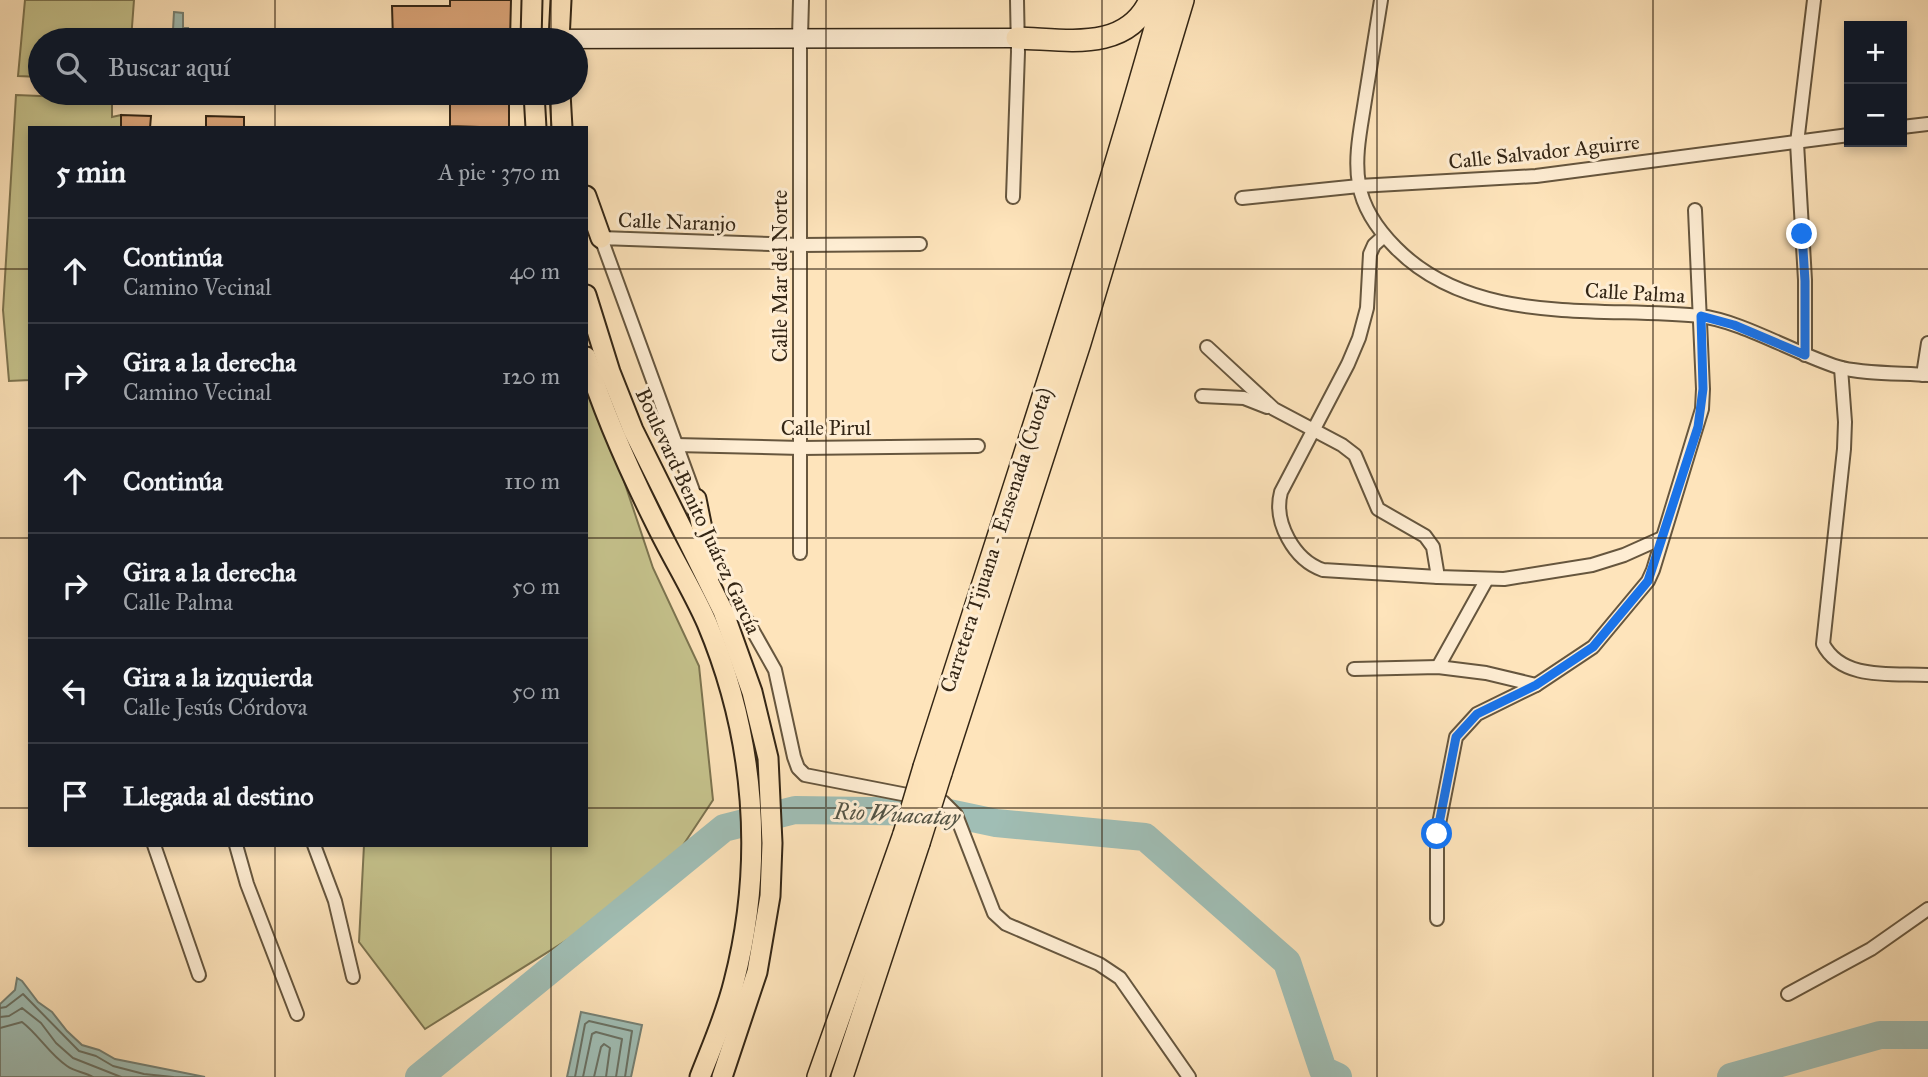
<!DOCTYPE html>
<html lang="es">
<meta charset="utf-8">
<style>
body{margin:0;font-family:"IM FELL Great Primer",serif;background:#20242c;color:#f1f3f6}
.controls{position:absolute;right:21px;top:21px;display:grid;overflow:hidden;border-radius:0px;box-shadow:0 4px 10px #0003}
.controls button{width:63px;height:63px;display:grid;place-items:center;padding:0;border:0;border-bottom:2px solid #363941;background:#171b24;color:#f1f3f6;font:35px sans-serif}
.stop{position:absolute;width:21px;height:21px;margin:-16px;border:5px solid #1a73e8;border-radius:50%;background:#fff}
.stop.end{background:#1a73e8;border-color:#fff;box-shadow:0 2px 7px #0008}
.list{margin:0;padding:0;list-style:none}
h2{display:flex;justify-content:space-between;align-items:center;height:91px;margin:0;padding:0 28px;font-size:30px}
h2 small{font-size:23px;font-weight:400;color:#9ea1a6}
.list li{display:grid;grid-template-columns:46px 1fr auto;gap:21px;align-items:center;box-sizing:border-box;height:105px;padding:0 28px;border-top:2px solid #363941}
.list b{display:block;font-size:26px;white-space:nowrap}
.list p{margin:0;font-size:23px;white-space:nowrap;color:#9ea1a6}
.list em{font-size:23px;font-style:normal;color:#9ea1a6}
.icon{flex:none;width:38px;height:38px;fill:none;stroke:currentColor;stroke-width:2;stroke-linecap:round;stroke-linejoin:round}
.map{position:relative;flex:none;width:1928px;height:1077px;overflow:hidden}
.search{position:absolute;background:#171b24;box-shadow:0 4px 10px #0003;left:28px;top:28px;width:560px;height:77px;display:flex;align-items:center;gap:18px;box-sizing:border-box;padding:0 24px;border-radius:38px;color:#9ea1a6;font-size:26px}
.panel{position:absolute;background:#171b24;box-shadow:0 4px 10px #0003;left:28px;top:126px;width:560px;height:721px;border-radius:0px}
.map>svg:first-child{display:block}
</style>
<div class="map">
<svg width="1928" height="1077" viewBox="0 0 1928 1077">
<rect width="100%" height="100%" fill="#fee4bb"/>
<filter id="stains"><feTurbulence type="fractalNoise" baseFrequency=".00286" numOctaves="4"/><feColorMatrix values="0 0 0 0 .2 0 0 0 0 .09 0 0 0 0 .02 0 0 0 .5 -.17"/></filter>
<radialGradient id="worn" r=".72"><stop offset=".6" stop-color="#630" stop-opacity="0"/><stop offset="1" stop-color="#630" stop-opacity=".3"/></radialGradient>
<!-- green -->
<g fill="#c5c28c" stroke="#7c7450" stroke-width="2">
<polygon points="25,0 134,0 131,40 40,40 40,77 18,76"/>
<polygon points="16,95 112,99 112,117 121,115 121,128 30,128 30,380 9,381 3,310"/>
<polygon points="586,367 653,568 699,666 713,800 658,883 425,1029 359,942 364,845 586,845"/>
</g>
<!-- water -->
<g fill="#a0beb5" stroke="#758175" stroke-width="2">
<polygon points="174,12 183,13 183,28 188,28 187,40 164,40 165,30 173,30"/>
<polygon points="17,978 22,981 38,1002 52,1012 67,1031 82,1045 99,1050 115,1059 205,1077 0,1077 0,1004 15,990"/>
<polygon points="581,1012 642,1025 631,1077 567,1077"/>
<polygon points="483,1025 480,1030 429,1077 413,1077 425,1064"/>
</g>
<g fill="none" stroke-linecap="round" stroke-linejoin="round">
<!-- shore -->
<g stroke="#6a7265" stroke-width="2">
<polyline points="0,1008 6,1007 23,994 79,1051 96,1056 113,1066 144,1074 173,1077"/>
<polyline points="0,1017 9,1016 22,1008 41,1023 56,1043 73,1058 121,1077"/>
<path d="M0,1028L22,1022C39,1035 49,1054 67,1066C75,1072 85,1072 93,1077"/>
<polyline points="575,1077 585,1024 589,1021 632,1031 625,1077"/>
<polyline points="583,1077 592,1034 596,1032 622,1039 616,1077"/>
<polyline points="594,1077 601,1047 604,1044 610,1048 606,1077"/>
</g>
<!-- river -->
<g stroke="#a0beb5" stroke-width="28">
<polyline points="419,1077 724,828 795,810 944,812 996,823 1145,837 1287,962 1323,1070 1338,1077"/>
<polyline points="1731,1077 1880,1035 1928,1035"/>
</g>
</g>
<!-- building -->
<g fill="#daa478" stroke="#342615" stroke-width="2">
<polygon points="450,0 511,0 510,40 393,40 392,6 450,6"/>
<polygon points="450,93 509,93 509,128 450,126"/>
<polygon points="121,115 151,116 150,128 121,128"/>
<polygon points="206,116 244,117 244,128 206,128"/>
</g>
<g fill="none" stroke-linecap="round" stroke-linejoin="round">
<!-- minor casing -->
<g stroke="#66563e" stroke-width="16">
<g id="minor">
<path d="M1381,0C1376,33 1370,67 1365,100C1361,127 1354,157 1359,184C1363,209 1378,230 1396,248C1474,327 1598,306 1699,316C1740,320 1796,354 1838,367C1860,374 1903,373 1928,375"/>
<polyline points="800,37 800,553"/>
<polyline points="1902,127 1928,124"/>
<polyline points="1013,197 1018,52 1017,0"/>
<polyline points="1242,198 1359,186 1536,176 1849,135"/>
<path d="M1384,236L1374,245L1370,254L1367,308L1359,338L1348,364L1281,492C1273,522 1294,560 1323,570L1438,577"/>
<polyline points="1207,347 1274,409 1342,445 1355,455 1378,509 1425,536 1433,547 1438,577 1504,579 1592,565 1624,555 1662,538"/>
<polyline points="1805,355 1805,280 1797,143 1814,0"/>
<path d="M1841,368L1845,422L1844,449L1823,644C1842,681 1893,673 1928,675"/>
<polyline points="1923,375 1928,343"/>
<polyline points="1202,396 1244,398 1267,407"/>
<polyline points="675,445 801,448 978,446"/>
<polyline points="696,499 601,238 801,245 920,244"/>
<polyline points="723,611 742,615 748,622 775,670 794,757 798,768 805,775 943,802 956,815 994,913 1006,924 1099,964 1120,978 1189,1077"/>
<polyline points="1438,667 1487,579"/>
<polyline points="1354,669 1438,667 1486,673 1536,685"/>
<polyline points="154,845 199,975"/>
<polyline points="236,845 247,884 297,1014"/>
<polyline points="314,845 335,901 353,977"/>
<polyline points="1437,919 1437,834 1456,737 1477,714 1536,685 1593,647 1648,581 1653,570 1702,409 1703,389 1695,210"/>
<polyline points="1788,994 1871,949 1928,909"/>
</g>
</g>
<!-- tertiary casing -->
<g stroke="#66563e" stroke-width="18">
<polyline id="tertiary" points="800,37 801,0"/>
</g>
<!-- secondary casing -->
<g stroke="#342615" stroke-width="21">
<polyline id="secondary" points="531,39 1017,38"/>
</g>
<!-- primary casing -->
<g stroke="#342615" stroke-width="23">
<g id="primary">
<polyline points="531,40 532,0"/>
<polyline points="559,40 561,0"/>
<polyline points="534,93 536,128"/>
<polyline points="560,93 562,128"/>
<polyline points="586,196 601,238"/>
<polyline points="586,295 610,372 633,430 723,611 752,692 768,758 772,843 770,896 757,972 722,1077"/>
<path d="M586,357C604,414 629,470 656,524C672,557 692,589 707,623C755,737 765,862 734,982C726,1015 712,1046 700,1077"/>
<polyline points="696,499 711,573"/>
</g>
</g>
<!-- motorway casing -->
<g stroke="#342615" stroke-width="24">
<g id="motorway">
<path d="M1017,38C1065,39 1126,53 1150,0"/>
<path d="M924,767C1005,512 1091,258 1163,0"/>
<polyline points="941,773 1080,343 1183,0"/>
<polyline points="818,1077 904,834"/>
<polyline points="842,1077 919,843"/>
</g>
</g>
<!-- minor -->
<use href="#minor" stroke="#feedd3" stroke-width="12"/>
<!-- tertiary -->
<use href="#tertiary" stroke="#feedd3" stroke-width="14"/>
<!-- secondary -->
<use href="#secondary" stroke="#feedd3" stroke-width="18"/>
<!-- primary -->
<use href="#primary" stroke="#fee4bb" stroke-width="19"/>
<!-- motorway -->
<use href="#motorway" stroke="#fee4bb" stroke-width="21"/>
<!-- motorway-bridge casing -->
<g stroke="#342615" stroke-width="24" stroke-linecap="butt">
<g id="motorway-bridge">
<polyline points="904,834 924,767"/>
<polyline points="919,843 941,773"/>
</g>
</g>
<!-- motorway-bridge -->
<use href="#motorway-bridge" stroke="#fee4bb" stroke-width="21"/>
</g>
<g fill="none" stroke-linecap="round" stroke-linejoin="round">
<!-- route -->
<polyline stroke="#1a73e8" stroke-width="9" points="1437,834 1456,737 1477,714 1536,685 1593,647 1648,581 1698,427 1703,389 1701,316 1734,325 1805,355 1805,281 1802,234"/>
</g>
<!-- grid -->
<path fill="none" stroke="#342615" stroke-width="2" stroke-opacity="0.55" d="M275,0V40M551,0V40M826,0V1077M1102,0V1077M1377,0V1077M1653,0V1077M275,93V128M551,93V128M0,269H30M586,269H1928M0,538H30M586,538H1928M0,808H30M586,808H1928M275,845V1077M551,845V1077"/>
<g text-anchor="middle" stroke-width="6" stroke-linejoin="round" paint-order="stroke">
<!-- street labels -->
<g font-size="21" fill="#342615" stroke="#feedd3">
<text transform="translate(1544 152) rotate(-6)" y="7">Calle Salvador Aguirre</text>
<text transform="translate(677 222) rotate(2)" y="7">Calle Naranjo</text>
<text transform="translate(780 276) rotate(-90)" y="7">Calle Mar del Norte</text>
<text transform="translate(1635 293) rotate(3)" y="7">Calle Palma</text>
<text x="826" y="435">Calle Pirul</text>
<text transform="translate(698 511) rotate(65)" y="7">Boulevard Benito Juárez García</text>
<text transform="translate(996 540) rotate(-72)" y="7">Carretera Tijuana - Ensenada (Cuota)</text>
</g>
<!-- water labels -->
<g font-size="23" font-style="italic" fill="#545445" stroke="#feedd3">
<text transform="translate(897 814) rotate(3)" y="8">Rio Wuacatay</text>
</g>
</g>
<rect width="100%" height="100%" filter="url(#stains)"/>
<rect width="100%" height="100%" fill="url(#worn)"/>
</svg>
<div class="controls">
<button>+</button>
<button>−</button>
</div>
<div class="stop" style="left:1437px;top:834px"></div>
<div class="stop end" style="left:1802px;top:234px"></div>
<div class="search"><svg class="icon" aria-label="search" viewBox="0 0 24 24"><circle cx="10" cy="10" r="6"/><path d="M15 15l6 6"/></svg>Buscar aquí</div>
<section class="panel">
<h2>5 min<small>A pie · 370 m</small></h2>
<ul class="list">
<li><svg class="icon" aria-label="ahead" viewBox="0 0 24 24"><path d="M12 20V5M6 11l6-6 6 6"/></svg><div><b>Continúa</b><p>Camino Vecinal</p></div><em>40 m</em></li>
<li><svg class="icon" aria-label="right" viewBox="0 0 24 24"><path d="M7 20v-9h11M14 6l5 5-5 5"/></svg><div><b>Gira a la derecha</b><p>Camino Vecinal</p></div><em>120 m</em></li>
<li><svg class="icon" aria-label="ahead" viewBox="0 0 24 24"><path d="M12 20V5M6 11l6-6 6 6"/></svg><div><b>Continúa</b></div><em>110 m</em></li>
<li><svg class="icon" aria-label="right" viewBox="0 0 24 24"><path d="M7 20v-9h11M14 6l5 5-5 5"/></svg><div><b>Gira a la derecha</b><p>Calle Palma</p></div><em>50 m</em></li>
<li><svg class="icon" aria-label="left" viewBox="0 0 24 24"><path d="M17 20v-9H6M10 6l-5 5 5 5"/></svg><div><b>Gira a la izquierda</b><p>Calle Jesús Córdova</p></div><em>50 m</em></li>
<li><svg class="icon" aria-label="arrive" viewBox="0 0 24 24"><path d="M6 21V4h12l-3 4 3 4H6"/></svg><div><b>Llegada al destino</b></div></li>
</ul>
</section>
</div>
